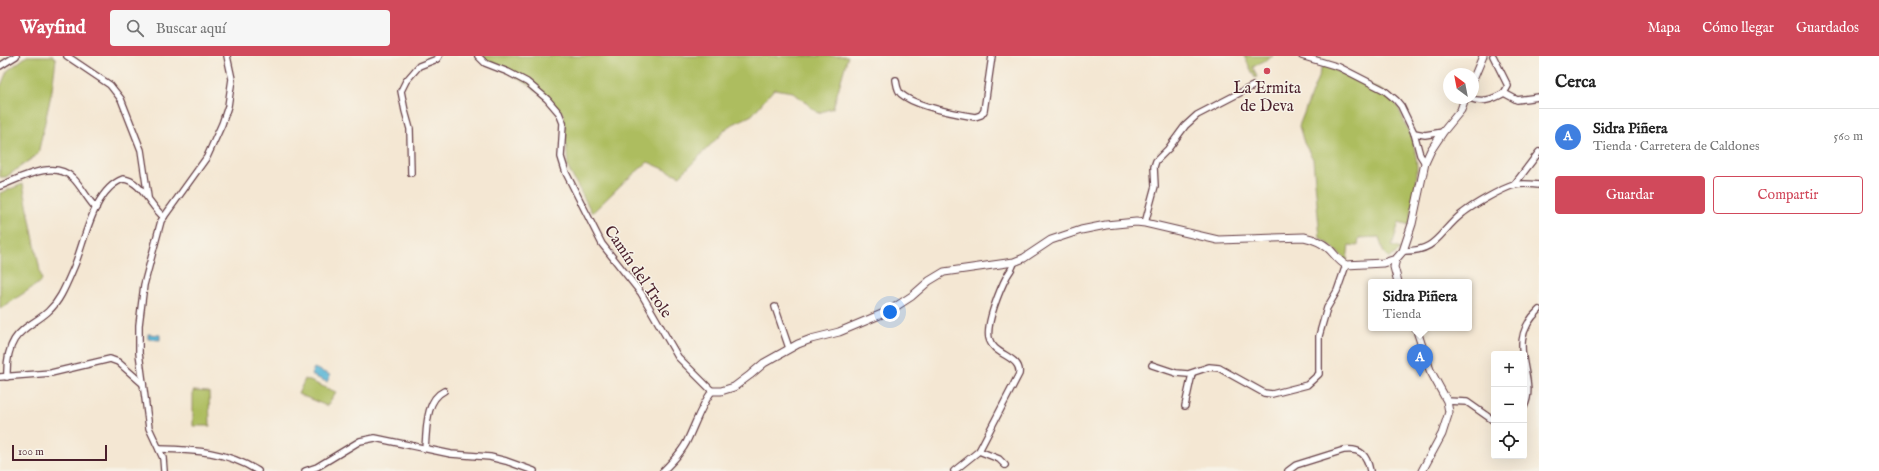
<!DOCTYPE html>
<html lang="es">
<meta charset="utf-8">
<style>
body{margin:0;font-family:"IM FELL English",serif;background:#f6f6f6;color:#222}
.controls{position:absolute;right:12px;bottom:12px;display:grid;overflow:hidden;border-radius:4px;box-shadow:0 4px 16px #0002}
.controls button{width:36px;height:36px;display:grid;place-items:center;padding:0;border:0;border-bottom:1px solid #e0e0e0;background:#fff;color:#222;font:20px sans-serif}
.compass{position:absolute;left:1443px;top:12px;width:36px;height:36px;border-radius:50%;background:#fff;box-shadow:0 4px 16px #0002;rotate:328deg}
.scale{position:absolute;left:12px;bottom:10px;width:95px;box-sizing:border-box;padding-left:4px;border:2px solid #4a1f2b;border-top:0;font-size:11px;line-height:14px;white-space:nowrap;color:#4a1f2b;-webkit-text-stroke:3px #f7f3e8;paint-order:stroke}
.you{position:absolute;left:890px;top:256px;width:14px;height:14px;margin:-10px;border:3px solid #fff;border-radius:50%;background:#1a73e8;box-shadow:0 0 0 6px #1a73e833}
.badge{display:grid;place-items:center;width:26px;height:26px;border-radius:50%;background:#d1495b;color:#fff;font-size:13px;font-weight:700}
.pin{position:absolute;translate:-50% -33px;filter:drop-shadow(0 1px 2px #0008)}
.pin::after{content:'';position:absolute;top:21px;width:14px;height:12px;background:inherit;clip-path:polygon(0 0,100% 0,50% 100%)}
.popup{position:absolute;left:1368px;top:223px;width:104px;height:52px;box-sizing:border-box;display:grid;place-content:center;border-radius:4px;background:#fff;filter:drop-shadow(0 1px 3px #0005);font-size:13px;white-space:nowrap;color:#767676}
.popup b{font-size:15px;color:#222}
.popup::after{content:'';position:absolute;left:50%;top:100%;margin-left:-8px;border:8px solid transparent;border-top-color:#fff}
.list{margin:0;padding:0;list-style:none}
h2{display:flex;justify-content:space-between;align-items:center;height:52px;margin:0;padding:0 16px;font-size:17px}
h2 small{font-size:13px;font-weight:400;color:#767676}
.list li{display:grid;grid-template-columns:26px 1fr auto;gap:12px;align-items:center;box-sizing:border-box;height:56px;padding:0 16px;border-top:1px solid #e0e0e0}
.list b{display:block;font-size:15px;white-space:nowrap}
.list p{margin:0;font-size:13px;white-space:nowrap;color:#767676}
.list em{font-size:13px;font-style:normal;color:#767676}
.actions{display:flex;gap:8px;padding:12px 16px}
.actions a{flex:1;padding:9px 0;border:1px solid #d1495b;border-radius:4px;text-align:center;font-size:14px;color:#d1495b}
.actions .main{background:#d1495b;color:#fff}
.icon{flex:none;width:22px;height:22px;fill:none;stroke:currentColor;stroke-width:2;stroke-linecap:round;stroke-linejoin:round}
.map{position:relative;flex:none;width:1539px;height:415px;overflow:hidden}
header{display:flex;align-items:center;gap:24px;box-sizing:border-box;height:56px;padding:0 20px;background:#d1495b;color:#fff}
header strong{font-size:19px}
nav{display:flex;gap:22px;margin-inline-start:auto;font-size:14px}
.search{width:280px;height:36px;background:#f6f6f6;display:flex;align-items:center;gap:10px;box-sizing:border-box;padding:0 14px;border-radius:4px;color:#767676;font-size:15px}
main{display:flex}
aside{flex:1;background:#fff}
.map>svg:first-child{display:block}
</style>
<header>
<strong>Wayfind</strong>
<div class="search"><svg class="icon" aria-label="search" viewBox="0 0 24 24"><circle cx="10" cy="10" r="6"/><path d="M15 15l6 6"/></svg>Buscar aquí</div>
<nav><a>Mapa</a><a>Cómo llegar</a><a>Guardados</a></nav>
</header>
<main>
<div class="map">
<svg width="1539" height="415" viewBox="0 0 1539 415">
<rect width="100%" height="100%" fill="#f7f3e8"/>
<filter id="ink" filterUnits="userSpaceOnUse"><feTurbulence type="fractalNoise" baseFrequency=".025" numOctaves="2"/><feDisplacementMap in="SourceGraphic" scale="8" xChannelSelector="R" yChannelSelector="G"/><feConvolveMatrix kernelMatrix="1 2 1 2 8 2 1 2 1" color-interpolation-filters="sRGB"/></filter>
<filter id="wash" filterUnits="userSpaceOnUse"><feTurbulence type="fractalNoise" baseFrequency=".012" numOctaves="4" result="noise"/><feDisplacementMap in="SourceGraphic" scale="16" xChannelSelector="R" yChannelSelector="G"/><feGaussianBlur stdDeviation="0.9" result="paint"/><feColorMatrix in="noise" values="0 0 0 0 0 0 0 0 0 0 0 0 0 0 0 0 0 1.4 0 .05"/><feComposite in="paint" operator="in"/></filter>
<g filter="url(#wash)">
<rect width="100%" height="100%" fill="#f4e7d3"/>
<!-- green -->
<g fill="#adbd5f" stroke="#7c6e45">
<polygon points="27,0 53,0 56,3 52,34 38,98 6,121 0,121 0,32 7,15"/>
<polygon points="484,0 848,0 833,52 818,57 793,36 774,33 752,59 729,70 680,120 648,106 623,127 592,157 568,112 564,58 531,30 485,3"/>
<polygon points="1244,0 1273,0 1253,11 1257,21 1255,22"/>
<path d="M1324,10C1341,16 1381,31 1393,43C1398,49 1401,58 1404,65C1424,103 1417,129 1409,169L1399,166L1392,190L1401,193L1389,203L1383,195L1379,181L1359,182L1358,190L1349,189L1347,205L1329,188L1320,182L1313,103L1304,87L1299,70L1322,11Z"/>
<polygon points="23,128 42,225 0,253 0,137"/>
<polygon points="305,323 336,336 327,350 298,338"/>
<polygon points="193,335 209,336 210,370 193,370"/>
</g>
<!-- water -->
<g fill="#58b6d6" stroke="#516a80">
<polygon points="148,278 160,279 160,284 148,283"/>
<polygon points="314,312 330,319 327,326 311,319"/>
</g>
</g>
<g filter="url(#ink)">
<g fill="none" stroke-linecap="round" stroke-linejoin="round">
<!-- minor casing -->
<g stroke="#643d44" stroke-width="8">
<g id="minor">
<polyline points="67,0 110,29 121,43 141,94 148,141"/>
<path d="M478,0L485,7L508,16L527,26L547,43L559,57L563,67L561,101L566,117L602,188L641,237L678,301L712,335C701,350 696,366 688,383C683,395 672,406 663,415"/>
<polyline points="1302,0 1339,11 1384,34 1396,44 1401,50 1414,77 1420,99 1425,107"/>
<polyline points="1493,0 1508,30 1504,37 1517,44 1539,41"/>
<polyline points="0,10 16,0"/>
<path d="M896,24C897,29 897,34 901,38C915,50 957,58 975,61L981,59L984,55L992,0"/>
<path d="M1469,42C1482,47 1492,44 1504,37"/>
<polyline points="1414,77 1425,79 1443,76"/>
<polyline points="411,117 410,73 405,55 401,35 406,25 419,10 437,3 439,0"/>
<polyline points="1514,129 1539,96"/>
<path d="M0,130C21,122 53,103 73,122C82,131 87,143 96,152"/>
<polyline points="1145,167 1155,130 1154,111 1156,105 1168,93 1185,70 1197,59 1253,30"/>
<path d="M1403,195C1438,196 1439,175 1463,157C1473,149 1501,133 1514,129C1522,127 1531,128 1539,129"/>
<polyline points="775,251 789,292"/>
<polyline points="1152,309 1176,317 1188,318 1209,311 1219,312 1264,337 1272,338 1307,329 1319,318 1319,280 1327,252 1337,235 1346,209"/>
<polyline points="0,321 51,317 110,303 118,306 143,328"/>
<path d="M7,321C5,262 41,276 61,239C66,230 70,220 74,211C85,185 93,134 123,123C141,124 151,152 164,161"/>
<polyline points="1447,345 1467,346 1494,365"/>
<polyline points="1185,350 1192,318"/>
<path d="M1524,351C1539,321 1502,288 1539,254"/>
<path d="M425,392C427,374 425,344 444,335"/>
<path d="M159,393C195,394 226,395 258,415"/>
<polyline points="979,395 999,403 1005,409"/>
<polyline points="164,415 163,402 149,372 139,297 139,269 144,229 161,165 207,101 222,68 228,50 232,23 227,0"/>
<polyline points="305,415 317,411 360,385 375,382 451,398 490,401 506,405 534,415"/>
<path d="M954,415L979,395L1019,318C1022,300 993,300 989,282C986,267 1000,233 1007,220C1010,215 1013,212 1014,206"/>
<path d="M1288,415L1296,409L1344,394C1361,392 1367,399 1370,415"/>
</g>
</g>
<!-- tertiary casing -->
<g stroke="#643d44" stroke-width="9">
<g id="tertiary">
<polyline points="1473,24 1483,0"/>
<polyline points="1398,226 1394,211 1396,203 1403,195 1412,168 1425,107 1431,94 1443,76 1461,54 1465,42"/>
<polyline points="1416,272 1430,314 1447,345 1449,356 1442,378 1422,415"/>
<path d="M712,335H721L734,331L750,319L764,307L798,288L811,283L839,276L889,255L912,240L929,225L944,216L1014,206L1024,202L1051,184L1081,174L1106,169L1136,166L1145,167L1218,184L1304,181C1313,183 1321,186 1328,192C1334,197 1338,205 1346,209L1383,207L1396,203"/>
</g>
</g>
<!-- minor -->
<use href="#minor" stroke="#fff" stroke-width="5.5"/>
<!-- tertiary -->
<use href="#tertiary" stroke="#fff" stroke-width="7"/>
</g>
</g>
<!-- markers -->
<circle fill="#d1495b" stroke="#f7f3e8" stroke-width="1.5" cx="1267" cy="15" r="4"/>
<g text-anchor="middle" stroke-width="3" stroke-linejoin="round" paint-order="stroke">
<!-- poi labels -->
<g font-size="16" fill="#4a1f2b" stroke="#f7f3e8">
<text x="1267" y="37">La Ermita<tspan x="1267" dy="18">de Deva</tspan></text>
</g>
<!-- street labels -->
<g font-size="16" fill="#4a1f2b" stroke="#f7f3e8">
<text transform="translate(639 215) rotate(56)" y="6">Camín del Trole</text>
</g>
</g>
</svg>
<div class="controls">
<button>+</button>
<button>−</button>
<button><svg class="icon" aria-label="locate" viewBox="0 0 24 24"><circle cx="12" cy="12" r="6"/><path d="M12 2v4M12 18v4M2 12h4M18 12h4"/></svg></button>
</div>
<svg class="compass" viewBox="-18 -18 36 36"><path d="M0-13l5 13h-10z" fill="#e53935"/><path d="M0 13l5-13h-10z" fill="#767676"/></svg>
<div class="scale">100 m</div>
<div class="you"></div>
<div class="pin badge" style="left:1420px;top:321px;background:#3f7fe0">A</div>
<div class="popup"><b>Sidra Piñera</b>Tienda</div>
</div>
<aside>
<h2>Cerca<small></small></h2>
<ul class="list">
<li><span class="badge" style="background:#3f7fe0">A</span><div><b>Sidra Piñera</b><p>Tienda · Carretera de Caldones</p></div><em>560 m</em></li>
</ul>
<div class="actions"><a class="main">Guardar</a><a>Compartir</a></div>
</aside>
</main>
